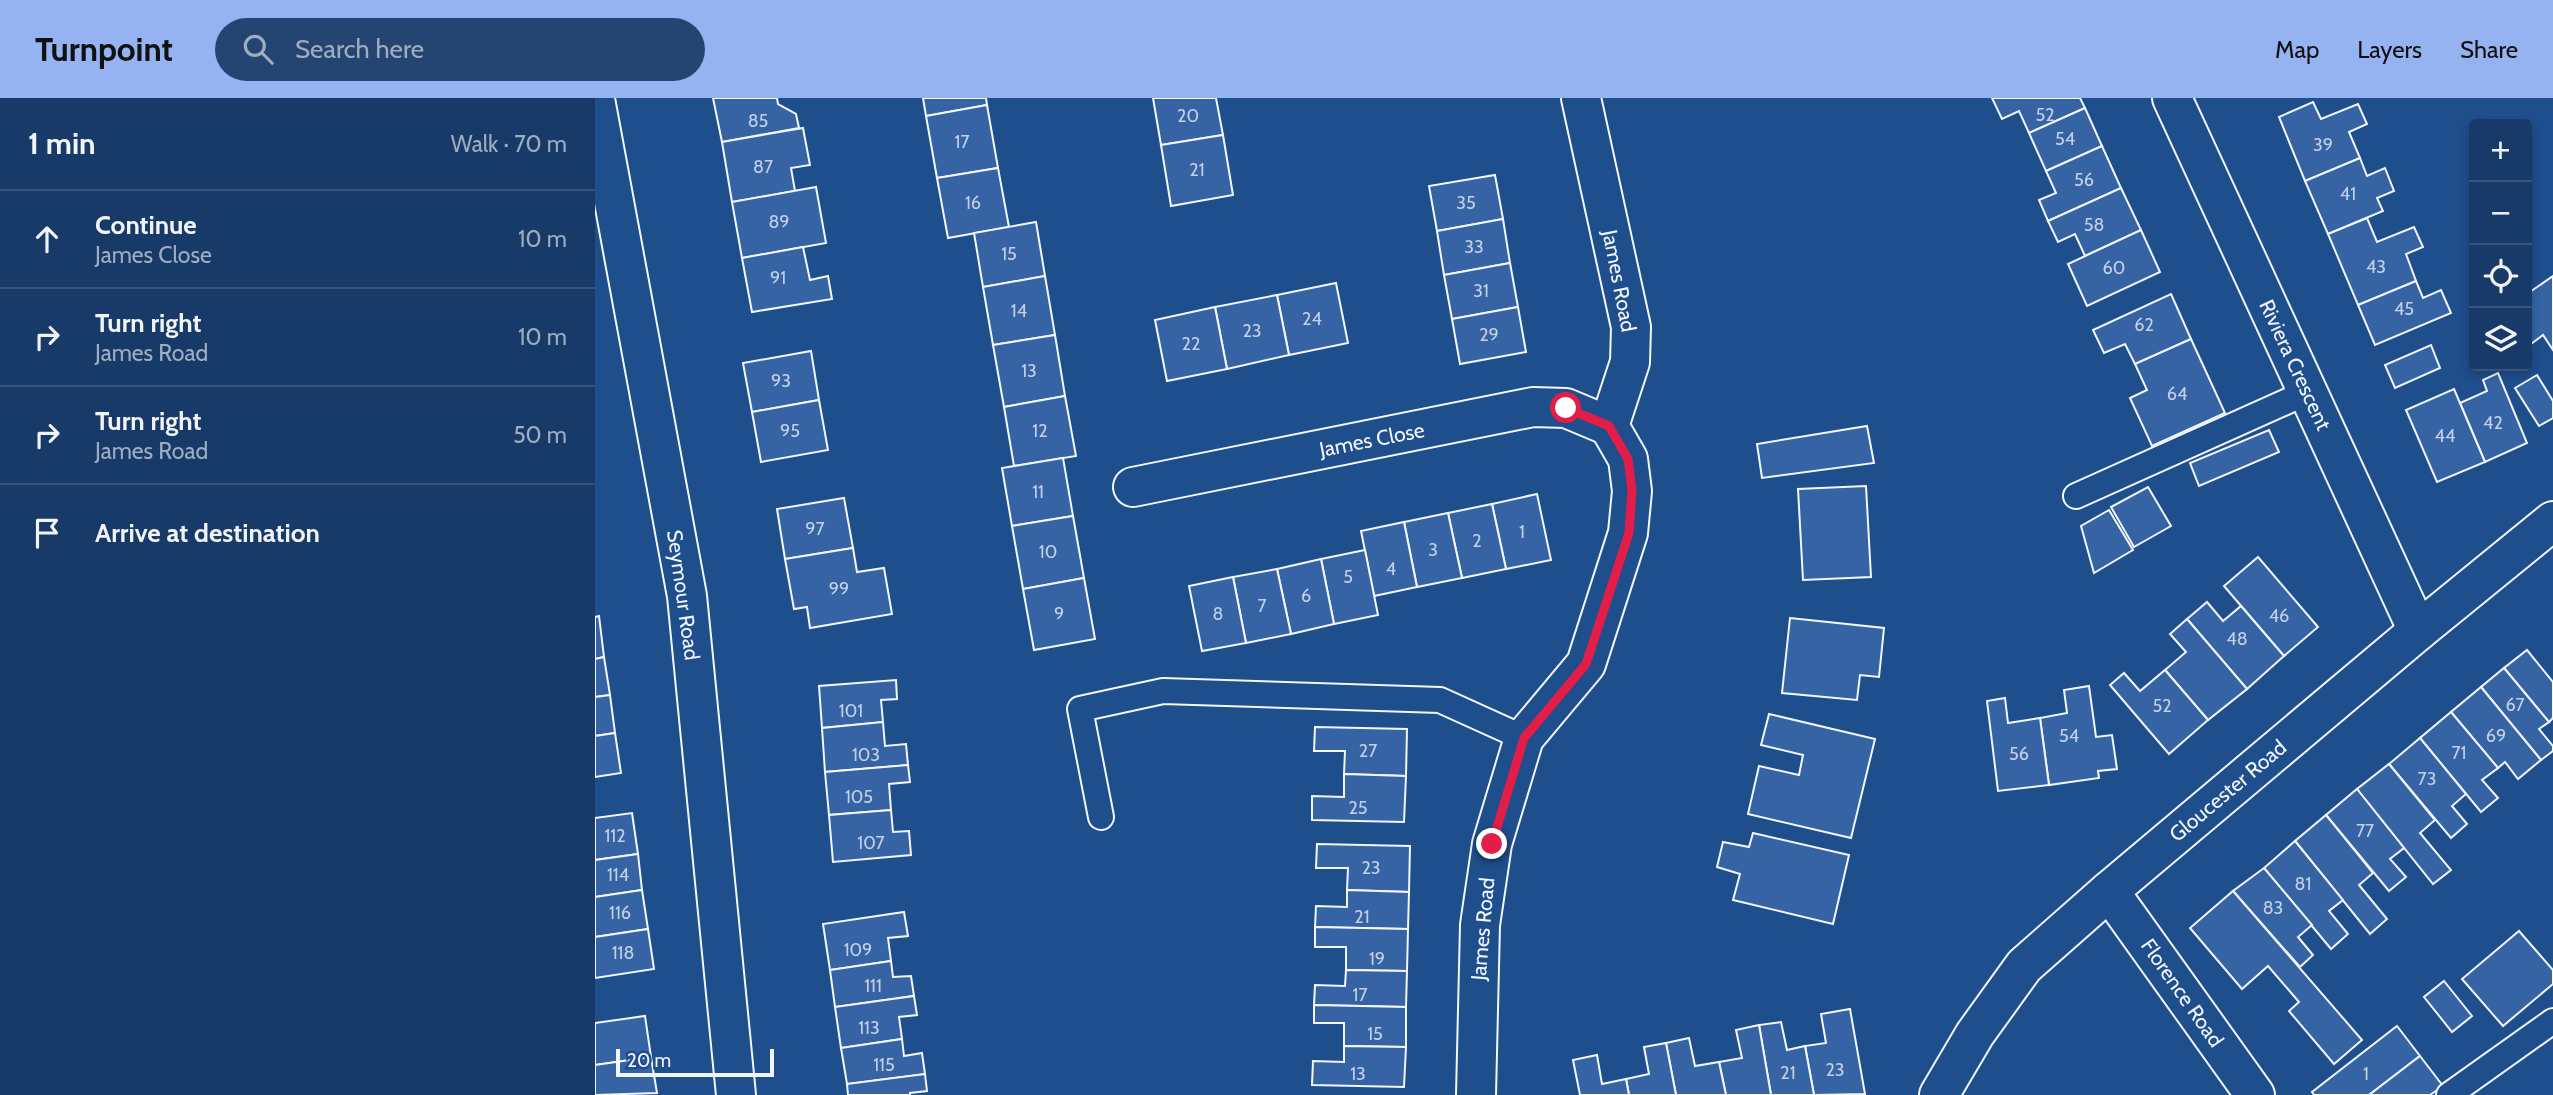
<!DOCTYPE html>
<meta charset="utf-8">
<style>
body{margin:0;font-family:Cabin,sans-serif;background:#244571;color:#f1f3f6}
.controls{position:absolute;right:21px;top:21px;display:grid;overflow:hidden;border-radius:7px;box-shadow:0 4px 10px #0003}
.controls button{width:63px;height:63px;display:grid;place-items:center;padding:0;border:0;border-bottom:2px solid #36547d;background:#173a69;color:#f1f3f6;font:35px sans-serif}
.scale{position:absolute;left:21px;bottom:18px;width:158px;box-sizing:border-box;padding-left:7px;border:4px solid #f2f6ff;border-top:0;font-size:19px;line-height:24px;white-space:nowrap;color:#f2f6ff;-webkit-text-stroke:5px #1f4e8c;paint-order:stroke}
.stop{position:absolute;width:21px;height:21px;margin:-16px;border:5px solid #e11d48;border-radius:50%;background:#fff}
.stop.end{background:#e11d48;border-color:#fff;box-shadow:0 2px 7px #0008}
.list{margin:0;padding:0;list-style:none}
h2{display:flex;justify-content:space-between;align-items:center;height:91px;margin:0;padding:0 28px;font-size:30px}
h2 small{font-size:23px;font-weight:400;color:#9eadc0}
.list li{display:grid;grid-template-columns:46px 1fr auto;gap:21px;align-items:center;box-sizing:border-box;height:98px;padding:0 28px;border-top:2px solid #36547d}
.list b{display:block;font-size:26px;white-space:nowrap}
.list p{margin:0;font-size:23px;white-space:nowrap;color:#9eadc0}
.list em{font-size:23px;font-style:normal;color:#9eadc0}
.icon{flex:none;width:38px;height:38px;fill:none;stroke:currentColor;stroke-width:2;stroke-linecap:round;stroke-linejoin:round}
.map{position:relative;flex:none;width:1958px;height:997px;overflow:hidden}
header{display:flex;align-items:center;gap:42px;box-sizing:border-box;height:98px;padding:0 35px;background:#95b2f1;color:#111}
header strong{font-size:33px}
nav{display:flex;gap:38px;margin-inline-start:auto;font-size:24px}
.search{width:490px;height:63px;background:#244571;display:flex;align-items:center;gap:18px;box-sizing:border-box;padding:0 24px;border-radius:38px;color:#9eadc0;font-size:26px}
main{display:flex}
aside{flex:1;background:#173a69}
.map>svg:first-child{display:block}
</style>
<header>
<strong>Turnpoint</strong>
<div class="search"><svg class="icon" aria-label="search" viewBox="0 0 24 24"><circle cx="10" cy="10" r="6"/><path d="M15 15l6 6"/></svg>Search here</div>
<nav><a>Map</a><a>Layers</a><a>Share</a></nav>
</header>
<main>
<aside>
<h2>1 min<small>Walk · 70 m</small></h2>
<ul class="list">
<li><svg class="icon" aria-label="ahead" viewBox="0 0 24 24"><path d="M12 20V5M6 11l6-6 6 6"/></svg><div><b>Continue</b><p>James Close</p></div><em>10 m</em></li>
<li><svg class="icon" aria-label="right" viewBox="0 0 24 24"><path d="M7 20v-9h11M14 6l5 5-5 5"/></svg><div><b>Turn right</b><p>James Road</p></div><em>10 m</em></li>
<li><svg class="icon" aria-label="right" viewBox="0 0 24 24"><path d="M7 20v-9h11M14 6l5 5-5 5"/></svg><div><b>Turn right</b><p>James Road</p></div><em>50 m</em></li>
<li><svg class="icon" aria-label="arrive" viewBox="0 0 24 24"><path d="M6 21V4h12l-3 4 3 4H6"/></svg><div><b>Arrive at destination</b></div></li>
</ul>
</aside>
<div class="map">
<svg width="1958" height="997" viewBox="0 0 1958 997">
<rect width="100%" height="100%" fill="#1f4e8c"/>
<!-- building -->
<g fill="#3563a3" stroke="#f2f6ff" stroke-width="2">
<polygon points="118,0 182,0 183,6 201,16 204,30 127,44"/>
<polygon points="328,0 391,0 392,7 331,18"/>
<polygon points="558,0 621,0 628,37 566,47"/>
<polygon points="1397,0 1485,0 1490,10 1434,35 1424,13 1407,21"/>
<polygon points="1718,4 1726,21 1763,6 1772,26 1754,34 1765,60 1710,83 1684,19"/>
<polygon points="392,7 403,70 342,80 331,18"/>
<polygon points="1490,10 1507,48 1451,73 1434,35"/>
<polygon points="208,30 215,67 196,70 200,93 137,104 127,44"/>
<polygon points="628,37 638,97 576,108 566,47"/>
<polygon points="1507,48 1526,90 1453,123 1444,102 1461,95 1451,73"/>
<polygon points="1765,60 1772,78 1790,70 1799,93 1782,100 1788,113 1733,136 1710,83"/>
<polygon points="403,70 414,129 353,140 342,80"/>
<polygon points="900,77 908,121 842,133 834,88"/>
<polygon points="221,89 231,145 147,160 137,104"/>
<polygon points="1526,90 1546,132 1490,158 1480,136 1463,144 1453,123"/>
<polygon points="1772,120 1782,144 1819,129 1828,149 1811,156 1821,183 1763,207 1733,136"/>
<polygon points="908,121 915,165 849,177 842,133"/>
<polygon points="441,124 450,178 388,189 379,135"/>
<polygon points="1546,132 1565,174 1492,208 1473,166"/>
<polygon points="208,149 215,182 233,178 237,201 157,214 147,160"/>
<polygon points="915,165 923,209 857,221 849,177"/>
<polygon points="450,178 460,237 398,247 388,189"/>
<polygon points="1958,178 1958,252 1948,237 1932,249 1932,196"/>
<polygon points="1821,183 1828,200 1846,192 1856,215 1780,247 1763,207"/>
<polygon points="741,185 753,245 694,257 682,197"/>
<polygon points="1576,196 1596,241 1540,266 1530,246 1509,255 1498,232"/>
<polygon points="682,197 694,257 632,271 620,209"/>
<polygon points="620,209 632,271 572,283 560,222"/>
<polygon points="923,209 931,254 865,266 857,221"/>
<polygon points="460,237 470,298 409,309 398,247"/>
<polygon points="1596,241 1630,315 1557,348 1535,300 1552,292 1540,266"/>
<polygon points="1836,247 1845,270 1800,290 1790,267"/>
<polygon points="216,253 224,302 157,314 148,265"/>
<polygon points="1903,275 1932,345 1890,364 1865,305 1892,293 1888,282"/>
<polygon points="1942,277 1958,303 1958,320 1944,328 1920,290"/>
<polygon points="1859,291 1890,364 1842,384 1811,312"/>
<polygon points="470,298 481,358 419,368 409,309"/>
<polygon points="224,302 233,352 166,364 157,314"/>
<polygon points="1272,328 1279,365 1167,380 1162,346"/>
<polygon points="1674,332 1684,354 1604,388 1595,365"/>
<polygon points="468,360 478,418 417,428 407,370"/>
<polygon points="1271,388 1276,479 1208,482 1203,391"/>
<polygon points="1553,389 1576,428 1539,449 1516,409"/>
<polygon points="942,396 956,462 911,471 897,406"/>
<polygon points="249,400 258,450 190,461 182,411"/>
<polygon points="897,406 911,471 867,480 853,415"/>
<polygon points="1514,412 1538,452 1499,475 1486,428"/>
<polygon points="853,415 867,480 822,489 809,424"/>
<polygon points="478,418 489,480 428,491 417,428"/>
<polygon points="809,424 822,489 779,498 766,433"/>
<polygon points="258,450 262,474 289,470 297,516 215,530 212,509 199,511 190,461"/>
<polygon points="770,452 783,517 739,526 726,461"/>
<polygon points="1663,459 1723,529 1689,558 1629,488"/>
<polygon points="726,461 739,526 696,536 682,471"/>
<polygon points="682,471 696,536 651,545 638,479"/>
<polygon points="638,479 651,545 607,553 594,488"/>
<polygon points="489,480 500,541 439,552 428,491"/>
<polygon points="1612,504 1628,523 1646,508 1689,558 1652,591 1592,521"/>
<polygon points="4,518 9,559 0,561 0,519"/>
<polygon points="1195,520 1289,530 1284,579 1265,577 1262,602 1187,595"/>
<polygon points="1592,521 1652,591 1613,622 1570,572 1591,554 1575,536"/>
<polygon points="1932,552 1958,584 1958,620 1954,624 1909,570"/>
<polygon points="9,559 15,597 0,599 0,561"/>
<polygon points="1909,570 1954,624 1944,631 1958,648 1958,653 1946,662 1886,589"/>
<polygon points="1570,572 1613,622 1574,656 1515,587 1529,575 1545,593"/>
<polygon points="301,582 302,601 286,602 288,624 227,630 224,588"/>
<polygon points="1494,588 1501,639 1517,637 1522,671 1503,673 1504,680 1454,687 1445,620 1472,615 1469,592"/>
<polygon points="1886,589 1946,662 1923,681 1910,664 1903,670 1856,614"/>
<polygon points="15,597 20,635 0,638 0,599"/>
<polygon points="1410,600 1413,625 1445,620 1454,687 1403,693 1392,603"/>
<polygon points="1856,614 1903,670 1887,682 1903,700 1886,714 1825,640"/>
<polygon points="1174,616 1280,641 1256,740 1153,716 1164,668 1204,677 1208,657 1166,647"/>
<polygon points="288,624 290,648 311,646 313,667 230,674 227,630"/>
<polygon points="720,629 812,631 811,678 749,676 750,653 719,653"/>
<polygon points="20,635 26,675 0,679 0,638"/>
<polygon points="1825,640 1871,696 1857,708 1872,726 1856,740 1794,666"/>
<polygon points="1794,666 1840,722 1825,735 1856,772 1838,786 1762,691"/>
<polygon points="313,667 315,684 294,686 296,712 234,717 230,674"/>
<polygon points="749,676 811,678 809,724 717,722 717,698 749,699"/>
<polygon points="1762,691 1809,750 1795,761 1811,779 1794,793 1731,717"/>
<polygon points="296,712 298,734 314,733 316,757 238,764 234,717"/>
<polygon points="37,715 43,756 0,762 0,720"/>
<polygon points="1731,717 1778,775 1764,787 1792,821 1775,836 1700,743"/>
<polygon points="1158,735 1254,757 1238,826 1138,802 1145,776 1122,769 1128,744 1154,749"/>
<polygon points="1700,743 1748,802 1734,813 1753,836 1736,851 1669,770"/>
<polygon points="722,746 815,748 814,794 752,792 753,770 721,770"/>
<polygon points="43,756 47,792 0,799 0,762"/>
<polygon points="1669,770 1717,827 1703,839 1718,857 1705,869 1638,793"/>
<polygon points="47,792 53,831 0,839 0,799"/>
<polygon points="752,792 814,794 813,831 720,829 721,808 752,809"/>
<polygon points="1638,793 1767,942 1739,966 1694,913 1704,904 1673,868 1647,891 1595,830"/>
<polygon points="309,814 313,838 293,840 296,863 235,872 228,826"/>
<polygon points="720,829 813,831 812,873 751,872 751,849 720,849"/>
<polygon points="53,831 59,871 0,880 0,839"/>
<polygon points="1924,833 1958,872 1958,886 1908,928 1867,881"/>
<polygon points="296,863 298,879 316,878 319,898 240,909 235,872"/>
<polygon points="751,872 812,873 811,909 719,907 720,887 750,888"/>
<polygon points="1849,883 1877,918 1857,934 1829,899"/>
<polygon points="319,898 322,917 304,919 307,941 246,950 240,909"/>
<polygon points="719,907 811,909 811,949 749,948 749,925 719,925"/>
<polygon points="1255,911 1270,996 1219,997 1210,948 1231,945 1226,916"/>
<polygon points="50,918 56,959 0,967 0,925"/>
<polygon points="1186,924 1192,952 1210,948 1219,997 1176,997 1164,927"/>
<polygon points="1164,927 1176,997 1131,997 1124,964 1147,960 1141,932"/>
<polygon points="1802,928 1825,958 1774,997 1719,997 1717,994"/>
<polygon points="1094,940 1100,968 1124,964 1131,997 1081,997 1071,945"/>
<polygon points="307,941 309,958 327,955 330,976 252,986 246,950"/>
<polygon points="1071,945 1081,997 1034,997 1031,981 1054,976 1049,949"/>
<polygon points="749,948 811,949 809,989 717,987 718,963 749,964"/>
<polygon points="1002,957 1007,986 1031,981 1034,997 985,997 978,962"/>
<polygon points="1825,958 1848,988 1835,997 1774,997"/>
<polygon points="56,959 62,995 0,997 0,967"/>
<polygon points="330,976 332,993 315,995 315,997 253,997 252,986"/>
</g>
<g fill="none" stroke-linecap="round" stroke-linejoin="round">
<!-- service casing -->
<g stroke="#f2f6ff" stroke-width="28">
<g id="service">
<polyline points="1481,398 1713,294"/>
<polyline points="506,719 485,611 568,593 845,602 929,640"/>
<polyline points="1854,997 1958,923"/>
</g>
</g>
<!-- minor casing -->
<g stroke="#f2f6ff" stroke-width="42">
<g id="minor">
<polyline points="1577,0 1823,533"/>
<polyline points="0,1 92,498 141,997"/>
<polyline points="538,389 938,309 971,310 1014,328"/>
<polyline points="1514,793 1660,997"/>
<polyline points="881,997 885,827 897,746 929,640 991,566 1033,435 1037,393 1033,361 1014,328 1035,264 1036,229 986,0"/>
</g>
</g>
<!-- tertiary casing -->
<g stroke="#f2f6ff" stroke-width="42">
<polyline id="tertiary" points="1344,997 1380,936 1429,868 1514,793 1823,533 1958,423"/>
</g>
<!-- service -->
<use href="#service" stroke="#1f4e8c" stroke-width="24"/>
<!-- minor -->
<use href="#minor" stroke="#1f4e8c" stroke-width="38"/>
<!-- tertiary -->
<use href="#tertiary" stroke="#1f4e8c" stroke-width="38"/>
</g>
<g fill="none" stroke-linecap="round" stroke-linejoin="round">
<!-- route -->
<polyline stroke="#e11d48" stroke-width="9" points="897,746 929,640 991,566 1034,435 1037,393 1033,361 1014,328 971,310"/>
</g>
<g text-anchor="middle" stroke-width="5" stroke-linejoin="round" paint-order="stroke">
<!-- number labels -->
<g font-size="18" fill="#c3d1e8">
<text x="1450" y="23">52</text>
<text x="593" y="24">20</text>
<text x="163" y="29">85</text>
<text x="1470" y="47">54</text>
<text x="367" y="50">17</text>
<text x="1728" y="53">39</text>
<text x="168" y="75">87</text>
<text x="602" y="78">21</text>
<text x="1489" y="88">56</text>
<text x="1753" y="102">41</text>
<text x="378" y="111">16</text>
<text x="871" y="111">35</text>
<text x="184" y="130">89</text>
<text x="1499" y="133">58</text>
<text x="879" y="155">33</text>
<text x="414" y="162">15</text>
<text x="1781" y="175">43</text>
<text x="1519" y="176">60</text>
<text x="183" y="186">91</text>
<text x="886" y="199">31</text>
<text x="1809" y="217">45</text>
<text x="424" y="219">14</text>
<text x="717" y="227">24</text>
<text x="1549" y="233">62</text>
<text x="657" y="239">23</text>
<text x="894" y="243">29</text>
<text x="596" y="252">22</text>
<text x="434" y="279">13</text>
<text x="186" y="289">93</text>
<text x="1582" y="302">64</text>
<text x="1898" y="331">42</text>
<text x="195" y="339">95</text>
<text x="445" y="339">12</text>
<text x="1850" y="344">44</text>
<text x="443" y="400">11</text>
<text x="220" y="437">97</text>
<text x="927" y="440">1</text>
<text x="882" y="449">2</text>
<text x="838" y="458">3</text>
<text x="453" y="460">10</text>
<text x="796" y="477">4</text>
<text x="753" y="485">5</text>
<text x="244" y="497">99</text>
<text x="711" y="504">6</text>
<text x="667" y="514">7</text>
<text x="464" y="522">9</text>
<text x="623" y="522">8</text>
<text x="1684" y="524">46</text>
<text x="1642" y="547">48</text>
<text x="1920" y="613">67</text>
<text x="1567" y="614">52</text>
<text x="256" y="619">101</text>
<text x="1474" y="644">54</text>
<text x="1901" y="644">69</text>
<text x="773" y="659">27</text>
<text x="1864" y="661">71</text>
<text x="1424" y="662">56</text>
<text x="271" y="663">103</text>
<text x="1832" y="687">73</text>
<text x="264" y="705">105</text>
<text x="763" y="716">25</text>
<text x="1770" y="739">77</text>
<text x="20" y="744">112</text>
<text x="276" y="751">107</text>
<text x="776" y="776">23</text>
<text x="23" y="783">114</text>
<text x="1708" y="792">81</text>
<text x="1678" y="816">83</text>
<text x="25" y="821">116</text>
<text x="767" y="825">21</text>
<text x="263" y="858">109</text>
<text x="28" y="861">118</text>
<text x="782" y="867">19</text>
<text x="278" y="894">111</text>
<text x="765" y="903">17</text>
<text x="274" y="936">113</text>
<text x="780" y="942">15</text>
<text x="289" y="973">115</text>
<text x="1240" y="978">23</text>
<text x="1193" y="981">21</text>
<text x="763" y="982">13</text>
<text x="1771" y="982">1</text>
</g>
<!-- street labels -->
<g font-size="21" fill="#f2f6ff" stroke="#1f4e8c">
<text transform="translate(1024 183) rotate(79)" y="7">James Road</text>
<text transform="translate(1700 267) rotate(65)" y="7">Riviera Crescent</text>
<text transform="translate(777 342) rotate(-11)" y="7">James Close</text>
<text transform="translate(88 497) rotate(82)" y="7">Seymour Road</text>
<text transform="translate(1633 693) rotate(-40)" y="7">Gloucester Road</text>
<text transform="translate(888 831) rotate(-85)" y="7">James Road</text>
<text transform="translate(1587 895) rotate(55)" y="7">Florence Road</text>
</g>
</g>
</svg>
<div class="controls">
<button>+</button>
<button>−</button>
<button><svg class="icon" aria-label="locate" viewBox="0 0 24 24"><circle cx="12" cy="12" r="6"/><path d="M12 2v4M12 18v4M2 12h4M18 12h4"/></svg></button>
<button><svg class="icon" aria-label="layers" viewBox="0 0 24 24"><path d="M12 4l9 5-9 5-9-5zM3 14l9 5 9-5"/></svg></button>
</div>
<div class="scale">20 m</div>
<div class="stop" style="left:971px;top:310px"></div>
<div class="stop end" style="left:897px;top:746px"></div>
</div>
</main>
